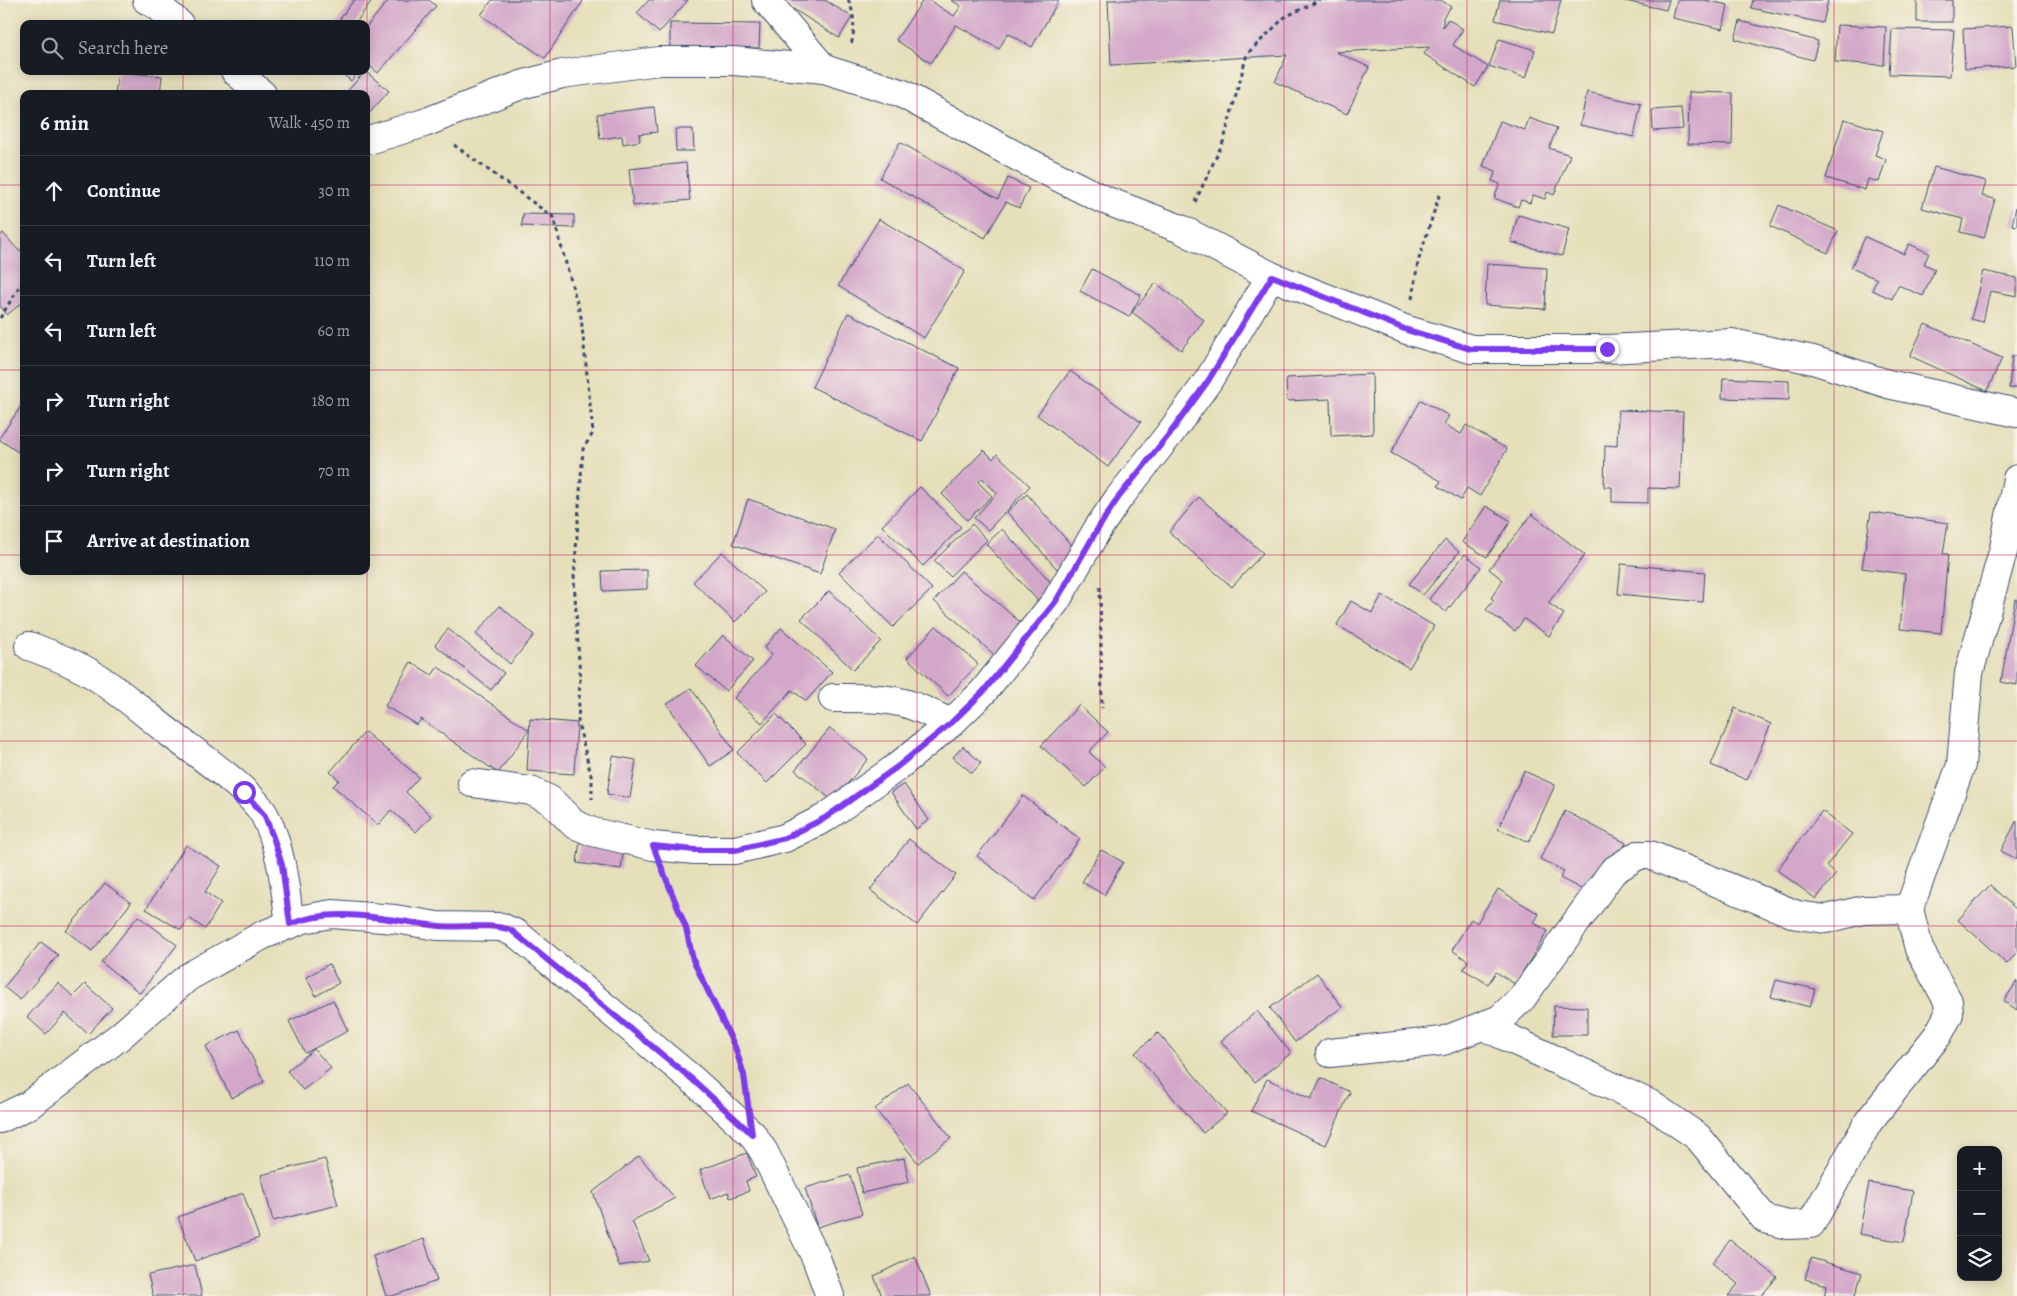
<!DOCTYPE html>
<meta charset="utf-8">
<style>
body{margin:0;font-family:Alegreya,serif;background:#242831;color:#f1f3f6}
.controls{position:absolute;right:15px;bottom:15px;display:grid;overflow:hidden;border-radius:10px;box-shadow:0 2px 12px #0003}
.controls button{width:45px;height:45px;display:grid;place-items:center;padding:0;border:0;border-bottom:1px solid #363941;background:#171b24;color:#f1f3f6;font:25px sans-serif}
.stop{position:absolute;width:15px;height:15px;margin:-11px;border:4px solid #7c3aed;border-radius:50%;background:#fff}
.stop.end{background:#7c3aed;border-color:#fff;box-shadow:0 1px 5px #0008}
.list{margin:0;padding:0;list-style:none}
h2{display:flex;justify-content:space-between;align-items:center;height:65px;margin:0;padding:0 20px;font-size:21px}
h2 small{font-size:16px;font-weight:400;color:#9ea1a6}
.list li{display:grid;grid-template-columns:32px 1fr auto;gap:15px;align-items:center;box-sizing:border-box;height:70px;padding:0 20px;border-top:1px solid #363941}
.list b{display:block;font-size:19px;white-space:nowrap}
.list em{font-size:16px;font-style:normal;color:#9ea1a6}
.icon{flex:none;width:28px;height:28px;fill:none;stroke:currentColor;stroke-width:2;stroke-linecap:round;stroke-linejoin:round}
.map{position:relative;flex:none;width:2017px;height:1296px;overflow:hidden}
.search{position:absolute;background:#171b24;box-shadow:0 2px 12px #0003;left:20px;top:20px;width:350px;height:55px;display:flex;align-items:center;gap:12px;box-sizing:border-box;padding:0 18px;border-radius:10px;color:#9ea1a6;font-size:19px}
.panel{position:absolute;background:#171b24;box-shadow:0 2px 12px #0003;left:20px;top:90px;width:350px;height:485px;border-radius:10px}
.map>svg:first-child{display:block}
</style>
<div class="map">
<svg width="2017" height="1296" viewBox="0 0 2017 1296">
<rect width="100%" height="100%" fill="#f7f3e8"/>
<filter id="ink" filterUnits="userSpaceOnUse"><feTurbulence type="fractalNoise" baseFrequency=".02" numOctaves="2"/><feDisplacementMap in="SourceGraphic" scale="10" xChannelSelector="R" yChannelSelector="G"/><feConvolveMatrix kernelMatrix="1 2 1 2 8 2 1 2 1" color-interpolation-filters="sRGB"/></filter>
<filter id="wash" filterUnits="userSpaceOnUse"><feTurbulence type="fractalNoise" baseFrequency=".0096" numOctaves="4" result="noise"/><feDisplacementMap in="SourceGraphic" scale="20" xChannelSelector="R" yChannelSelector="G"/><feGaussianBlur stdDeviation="1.12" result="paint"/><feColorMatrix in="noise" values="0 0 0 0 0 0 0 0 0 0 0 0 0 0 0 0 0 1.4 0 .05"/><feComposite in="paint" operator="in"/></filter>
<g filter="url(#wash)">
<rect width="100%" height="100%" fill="#e5dfba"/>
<g id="blocks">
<!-- building -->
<g fill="#d3a7c9">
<polygon points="354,0 372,0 355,24 336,24"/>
<polygon points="389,0 429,0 436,6 378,73 366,63 366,27"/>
<polygon points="492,0 582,0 583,1 545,58 481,15"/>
<polygon points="649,0 688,0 659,33 637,13"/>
<polygon points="779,0 825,0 852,17 839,38"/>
<polygon points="923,0 929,0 954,16 961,6 951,0 1059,0 1032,47 1008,33 999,49 956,25 931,63 896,40"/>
<polygon points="1108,0 1441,0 1451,7 1443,17 1443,27 1448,19 1463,29 1453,45 1488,67 1475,87 1424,54 1429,47 1336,52 1369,67 1347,114 1275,82 1287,55 1111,65"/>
<polygon points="1500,0 1561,0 1552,34 1495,20"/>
<polygon points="1621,0 1669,0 1666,10"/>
<polygon points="1677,0 1705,0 1728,5 1723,29 1673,18"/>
<polygon points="1753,0 1828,0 1823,23 1751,8"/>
<rect x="1917" y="0" width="35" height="22"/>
<polygon points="1740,21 1818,41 1813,60 1735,39"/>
<polygon points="670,23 760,24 759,48 670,47"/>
<polygon points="1837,25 1886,27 1884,65 1835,62"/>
<polygon points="2013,26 2016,66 1965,69 1963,29"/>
<polygon points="1892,29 1954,30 1950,76 1889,74"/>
<polygon points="1499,39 1535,50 1526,78 1489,66"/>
<polygon points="339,71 359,71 351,81"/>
<polygon points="365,71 389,91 366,117 366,94 345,94"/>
<polygon points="118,72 162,76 160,94 115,94"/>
<polygon points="1587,92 1641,104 1634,137 1580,125"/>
<polygon points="1689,92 1733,93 1732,145 1688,144"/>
<polygon points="654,107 657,132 639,134 640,141 623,144 622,136 600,139 597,114"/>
<polygon points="1681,108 1683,129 1653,131 1652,110"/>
<polygon points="1529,118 1557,128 1549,148 1570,155 1554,195 1547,192 1545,199 1533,195 1530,203 1521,200 1518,207 1494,198 1500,184 1492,181 1496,171 1483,166 1500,121 1525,130"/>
<polygon points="1844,119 1883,131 1875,155 1886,159 1879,182 1868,179 1865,190 1826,178"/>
<polygon points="675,129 693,129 694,151 676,151"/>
<polygon points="900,142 998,199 1008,178 1029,188 1019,208 1006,202 985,238 880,178"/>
<polygon points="686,163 690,200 633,206 629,169"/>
<polygon points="1934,167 1986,181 1982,196 1995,199 1984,238 1960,232 1963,219 1922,208"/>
<polygon points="1779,205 1838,231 1828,253 1770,226"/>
<polygon points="2016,207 2017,207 2017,226 2012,225"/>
<polygon points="523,214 574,215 574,228 522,226"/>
<polygon points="1518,215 1569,229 1562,256 1511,242"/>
<polygon points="879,219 965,271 924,338 838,286"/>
<polygon points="3,233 19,251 24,247 24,301 7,315 0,306 0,236"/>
<polygon points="1865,237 1904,254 1909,244 1929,253 1924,264 1935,269 1923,296 1898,285 1892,299 1872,290 1877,279 1851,268"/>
<polygon points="1487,264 1547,268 1545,309 1485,305"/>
<polygon points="1092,269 1141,295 1129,317 1080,291"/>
<polygon points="1983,271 2017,278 2017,296 1990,291 1983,322 1971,319"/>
<polygon points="1156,283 1204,320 1181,350 1132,312"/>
<polygon points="848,313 959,368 922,441 812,387"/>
<polygon points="1925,324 2002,358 1987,391 1910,356"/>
<polygon points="2012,356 2017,356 2017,388 2009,388"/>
<polygon points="1070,371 1141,422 1108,467 1037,415"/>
<polygon points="1372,374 1373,434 1331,436 1330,399 1287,401 1286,378"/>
<polygon points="1723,378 1789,381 1789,400 1722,398"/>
<polygon points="1421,400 1449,416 1444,424 1461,434 1466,425 1507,449 1480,496 1467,488 1461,500 1438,486 1441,481 1391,453"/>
<polygon points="24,402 24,456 0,440 0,437"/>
<polygon points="1618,410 1683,412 1680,489 1648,488 1648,503 1612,502 1612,487 1604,487 1605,445 1617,446"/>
<polygon points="984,450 993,459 997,454 1030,486 988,530 974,518 997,493 982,478 978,482 992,496 967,520 942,494"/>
<polygon points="920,487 961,527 923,566 882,526"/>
<polygon points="1027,494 1077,552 1057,569 1007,512"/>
<polygon points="1199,497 1263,553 1232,587 1169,532"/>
<polygon points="748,499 835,529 820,574 733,544"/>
<polygon points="1486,506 1511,521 1487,557 1462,542"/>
<polygon points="1871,512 1948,523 1943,554 1948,554 1941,633 1900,629 1905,574 1862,568"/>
<polygon points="1532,514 1585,555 1548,603 1564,614 1549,636 1524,619 1515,631 1486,610 1494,600 1491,598 1503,580 1489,569"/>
<polygon points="972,524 987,540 950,576 934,561"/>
<polygon points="1002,529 1057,589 1040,603 986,544"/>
<polygon points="878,534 932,589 893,627 839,572"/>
<polygon points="1445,540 1459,552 1423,595 1409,584"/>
<polygon points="722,552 765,592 735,622 693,582"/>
<polygon points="1465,554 1481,567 1446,612 1429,599"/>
<polygon points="1621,564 1705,572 1703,602 1618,594"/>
<polygon points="647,570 647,589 603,591 602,571"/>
<polygon points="961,571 1028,629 1000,660 934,601"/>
<polygon points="829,591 881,641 853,670 801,619"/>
<polygon points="1382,595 1434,626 1409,668 1337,625 1351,601 1372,613"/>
<polygon points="2015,599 2017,600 2017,685 2001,682"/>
<polygon points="500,606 534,635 510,664 476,634"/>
<polygon points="936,626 978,664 948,696 907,658"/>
<polygon points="781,628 832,672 806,701 792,690 762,723 734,698 772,655 764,648"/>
<polygon points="448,629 504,673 491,690 435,645"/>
<polygon points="723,635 753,661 726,691 696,666"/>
<polygon points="411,662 432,675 438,667 529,730 498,773 421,719 417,725 385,706"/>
<polygon points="691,688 734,750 710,766 667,704"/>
<polygon points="1079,705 1108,732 1089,752 1105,767 1086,787 1041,746"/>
<polygon points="1735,708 1771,724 1747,780 1711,765"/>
<polygon points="776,714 806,744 767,783 737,753"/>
<polygon points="530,719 577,723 574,774 527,771"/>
<polygon points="830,728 868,759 833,801 795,770"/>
<polygon points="365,732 419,777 406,792 431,816 416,832 391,810 378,825 333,786 339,780 330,772"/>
<polygon points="963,746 981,763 972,773 953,757"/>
<polygon points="613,756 636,760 630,798 607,794"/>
<polygon points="1524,771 1555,785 1529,842 1498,829"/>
<polygon points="904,784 929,820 916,829 891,792"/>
<polygon points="1023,796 1080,839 1034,900 977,856"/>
<polygon points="1565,811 1626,843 1617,859 1611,889 1590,878 1583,890 1560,878 1564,871 1540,859"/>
<polygon points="1822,811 1852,834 1826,866 1836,874 1816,899 1777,870"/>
<polygon points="583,819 627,825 621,869 577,863"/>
<polygon points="2017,820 2017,859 2001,851"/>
<polygon points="909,839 956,875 917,925 870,890"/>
<polygon points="186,845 221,866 205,892 221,903 205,929 189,918 181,930 146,909"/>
<polygon points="1101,850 1123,862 1104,895 1082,882"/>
<polygon points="105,883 131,903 92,951 66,931"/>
<polygon points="1990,885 2017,910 2017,952 2007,964 1958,920"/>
<polygon points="1498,889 1539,914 1534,923 1548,931 1515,984 1496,972 1488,984 1463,969 1468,961 1452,950 1471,919 1477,923"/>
<polygon points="138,916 177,945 140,993 101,962"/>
<polygon points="41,942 58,955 20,1000 4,987"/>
<polygon points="329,964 339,983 316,996 306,977"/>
<polygon points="1317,973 1342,1007 1295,1042 1270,1008"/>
<polygon points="1776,980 1815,989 1810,1007 1771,997"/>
<polygon points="2017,981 2017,1010 2004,1001"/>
<polygon points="58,983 73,996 85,984 112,1008 88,1034 65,1013 46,1034 27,1017"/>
<polygon points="333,1000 348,1031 305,1053 289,1021"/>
<polygon points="1554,1006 1587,1007 1587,1035 1553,1035"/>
<polygon points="1257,1011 1291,1053 1255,1082 1221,1041"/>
<polygon points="239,1030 264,1082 231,1098 206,1046"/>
<polygon points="1158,1033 1227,1113 1203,1133 1135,1053"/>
<polygon points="314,1049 331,1068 303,1090 287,1071"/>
<polygon points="1321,1078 1350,1092 1326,1145 1251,1111 1267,1079 1311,1099"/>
<polygon points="908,1083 951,1138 918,1163 875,1109"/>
<polygon points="747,1153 756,1177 746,1181 749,1191 730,1198 728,1192 710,1199 700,1170"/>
<polygon points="639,1156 675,1198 632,1221 649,1261 619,1266 593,1192"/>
<polygon points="904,1158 909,1182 862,1193 857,1168"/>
<polygon points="325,1159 338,1205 273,1221 261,1175"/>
<polygon points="850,1175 862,1214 817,1227 805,1188"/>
<polygon points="1869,1183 1913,1191 1904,1242 1859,1234"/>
<polygon points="243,1193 259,1238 195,1261 178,1217"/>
<polygon points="424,1239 437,1281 392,1296 386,1296 373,1256"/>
<polygon points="1730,1240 1777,1277 1761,1296 1728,1296 1738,1284 1712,1263"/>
<polygon points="915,1256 931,1296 882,1296 874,1276"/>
<polygon points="1811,1258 1862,1273 1855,1296 1824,1296 1827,1285 1805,1279"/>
<polygon points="195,1265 202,1296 153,1296 148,1275"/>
</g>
</g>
</g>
<g filter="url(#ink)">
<use href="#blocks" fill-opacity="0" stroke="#39496c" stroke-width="1"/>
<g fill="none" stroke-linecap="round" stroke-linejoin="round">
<!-- minor casing -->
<g stroke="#39496c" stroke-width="30">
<g id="minor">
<polyline points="147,0 158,6 179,24"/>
<polyline points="766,0 824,69"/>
<polyline points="235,71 262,94"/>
<polyline points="366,139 372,139 424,123 521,85 562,74 659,61 733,61 824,69 901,93 1020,158 1102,199 1181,229 1271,276 1407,330 1471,349 1607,349 1732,343 1813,360 1888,384 2017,413"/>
<path d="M29,646C51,654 72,662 92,674C120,691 145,714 171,734C196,753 252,791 265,816C282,849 285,889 290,924"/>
<path d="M833,698C856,698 881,697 904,703C920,707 935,716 951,723"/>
<polyline points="472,783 531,791 550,800 574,824 593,832 653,846 695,850 735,850 785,838 825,818 897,767 951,723 983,692 1056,601 1097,530 1118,499 1171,432 1208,381 1271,276"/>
<polyline points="1483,1026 1650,1104 1698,1137 1765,1219 1788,1225 1811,1224 1869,1121 1938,1035 1949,1014 1948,1001 1919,949 1909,909"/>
<polyline points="1330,1053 1443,1041 1500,1019 1522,998 1613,871 1638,855 1650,855 1797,915 1826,919 1863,910 1909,909 1961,765 1969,673 2004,548 2017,479"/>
<polyline points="0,1119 29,1105 119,1037 188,977 263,935 303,919 332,914 395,919 437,926 501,927 517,934 693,1080 752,1134 764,1152 816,1258 830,1296"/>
</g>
</g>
<!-- path -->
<g stroke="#39496c" stroke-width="3" stroke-dasharray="4 4" stroke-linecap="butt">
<path d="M848,0C855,13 855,31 851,45"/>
<polyline points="454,145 553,217 581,317 593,433 583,449 574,579 580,678 578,723 592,779 592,799"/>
<polyline points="1195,202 1224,140 1247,54 1285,17 1320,0"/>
<polyline points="1412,299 1418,262 1440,193"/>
<polyline points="0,318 24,279"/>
<polyline points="1100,587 1102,708"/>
<polyline points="666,878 686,928 693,960 735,1047 744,1075 745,1086"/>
</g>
<!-- minor -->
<use href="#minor" stroke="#fff" stroke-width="28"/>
</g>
</g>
<g fill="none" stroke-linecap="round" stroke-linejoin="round" filter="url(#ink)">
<!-- route -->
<path stroke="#7c3aed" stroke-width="6" d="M244,792L265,816L274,840L282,865L290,924C338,905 389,921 439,926C463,928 488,923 511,930L693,1080L752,1134L744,1075L735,1047L693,960L686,928L653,846L695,850H735L785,838L825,818L897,767L951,723L983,692L1056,601L1097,530L1118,498L1171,432L1208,381L1272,276L1407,330L1471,349H1607"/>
</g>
<!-- grid -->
<path fill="none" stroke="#c2185b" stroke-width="1" stroke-opacity="0.55" d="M183,0V24M367,0V1296M550,0V1296M733,0V1296M917,0V1296M1100,0V1296M1284,0V1296M1467,0V1296M1650,0V1296M1834,0V1296M183,71V94M0,185H24M366,185H2017M0,370H24M366,370H2017M0,555H24M366,555H2017M183,571V1296M0,741H2017M0,926H2017M0,1111H2017"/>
</svg>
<div class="controls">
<button>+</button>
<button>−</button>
<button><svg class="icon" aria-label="layers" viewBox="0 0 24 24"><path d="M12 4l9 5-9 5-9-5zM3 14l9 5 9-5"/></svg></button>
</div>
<div class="stop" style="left:244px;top:792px"></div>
<div class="stop end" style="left:1607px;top:349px"></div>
<div class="search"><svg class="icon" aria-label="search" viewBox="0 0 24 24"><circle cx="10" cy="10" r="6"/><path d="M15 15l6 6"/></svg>Search here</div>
<section class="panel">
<h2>6 min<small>Walk · 450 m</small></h2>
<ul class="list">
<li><svg class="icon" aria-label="ahead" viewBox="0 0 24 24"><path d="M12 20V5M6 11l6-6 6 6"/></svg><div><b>Continue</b></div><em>30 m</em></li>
<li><svg class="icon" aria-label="left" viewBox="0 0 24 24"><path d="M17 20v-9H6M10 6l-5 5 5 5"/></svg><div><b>Turn left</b></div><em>110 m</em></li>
<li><svg class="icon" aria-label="left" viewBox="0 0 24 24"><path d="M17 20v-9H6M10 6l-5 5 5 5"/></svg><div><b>Turn left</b></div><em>60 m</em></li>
<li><svg class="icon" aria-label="right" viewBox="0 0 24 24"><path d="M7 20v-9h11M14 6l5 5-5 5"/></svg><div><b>Turn right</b></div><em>180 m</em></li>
<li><svg class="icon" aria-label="right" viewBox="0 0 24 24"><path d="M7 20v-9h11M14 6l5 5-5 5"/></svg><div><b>Turn right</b></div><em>70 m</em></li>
<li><svg class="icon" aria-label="arrive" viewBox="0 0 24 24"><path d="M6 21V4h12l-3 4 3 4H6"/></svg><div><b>Arrive at destination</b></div></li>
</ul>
</section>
</div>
